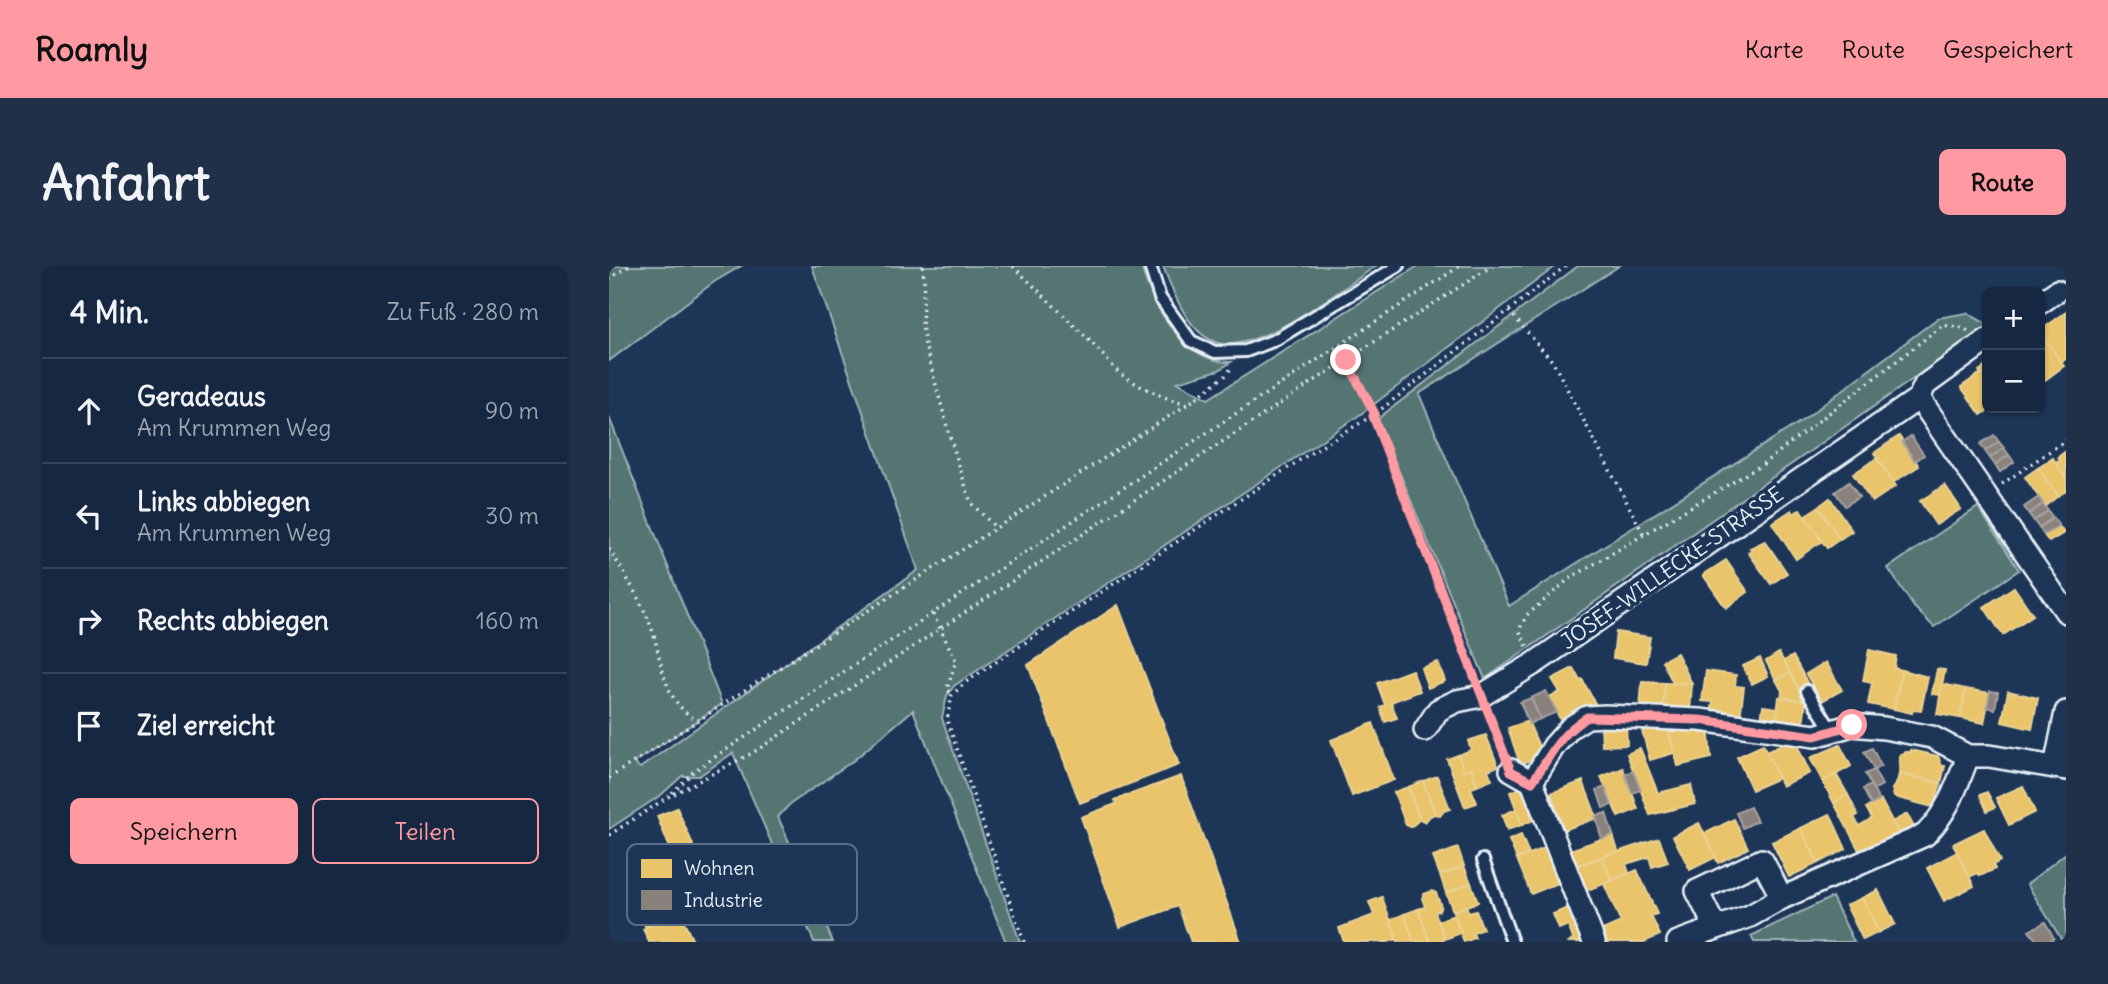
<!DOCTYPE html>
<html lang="de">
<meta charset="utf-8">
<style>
body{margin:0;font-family:Delius,sans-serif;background:#1f3048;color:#f1f3f6}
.controls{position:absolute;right:21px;top:21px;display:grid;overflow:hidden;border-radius:10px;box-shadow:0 2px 5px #0004}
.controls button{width:63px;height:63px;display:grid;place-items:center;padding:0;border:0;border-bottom:2px solid #35445a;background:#162841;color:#f1f3f6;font:35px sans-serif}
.stop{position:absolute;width:21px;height:21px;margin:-16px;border:5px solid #ff9aa2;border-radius:50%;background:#fff}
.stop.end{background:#ff9aa2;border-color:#fff;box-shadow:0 2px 7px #0008}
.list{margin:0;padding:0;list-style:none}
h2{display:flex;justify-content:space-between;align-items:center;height:91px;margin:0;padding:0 28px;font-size:30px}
h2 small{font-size:23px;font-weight:400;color:#9ea6b1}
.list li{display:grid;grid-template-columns:46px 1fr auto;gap:21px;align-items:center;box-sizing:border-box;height:105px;padding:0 28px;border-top:2px solid #35445a}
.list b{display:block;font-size:26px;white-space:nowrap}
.list p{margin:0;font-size:23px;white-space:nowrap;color:#9ea6b1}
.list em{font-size:23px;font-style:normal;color:#9ea6b1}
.actions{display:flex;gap:14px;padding:21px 28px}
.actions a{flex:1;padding:16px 0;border:2px solid #ff9aa2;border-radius:10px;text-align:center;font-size:24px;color:#ff9aa2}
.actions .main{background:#ff9aa2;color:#111}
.icon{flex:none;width:38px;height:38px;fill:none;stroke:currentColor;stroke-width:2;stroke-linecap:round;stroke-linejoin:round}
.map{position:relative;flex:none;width:1457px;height:676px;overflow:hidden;border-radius:10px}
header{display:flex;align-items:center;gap:42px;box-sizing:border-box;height:98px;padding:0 35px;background:#ff9aa2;color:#111}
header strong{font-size:33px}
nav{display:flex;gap:38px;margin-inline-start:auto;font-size:24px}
.intro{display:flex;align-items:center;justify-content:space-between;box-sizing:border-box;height:168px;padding:0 42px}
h1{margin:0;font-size:49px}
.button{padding:18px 32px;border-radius:10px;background:#ff9aa2;color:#111;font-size:24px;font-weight:700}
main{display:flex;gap:42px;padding:0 42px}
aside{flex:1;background:#162841;border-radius:10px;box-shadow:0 2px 5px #0004}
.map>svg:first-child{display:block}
</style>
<header>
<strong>Roamly</strong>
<nav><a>Karte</a><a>Route</a><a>Gespeichert</a></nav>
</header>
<div class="intro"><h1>Anfahrt</h1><a class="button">Route</a></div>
<main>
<aside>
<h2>4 Min.<small>Zu Fuß · 280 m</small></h2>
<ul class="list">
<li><svg class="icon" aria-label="ahead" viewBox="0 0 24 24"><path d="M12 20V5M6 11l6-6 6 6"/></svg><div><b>Geradeaus</b><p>Am Krummen Weg</p></div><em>90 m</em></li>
<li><svg class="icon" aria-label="left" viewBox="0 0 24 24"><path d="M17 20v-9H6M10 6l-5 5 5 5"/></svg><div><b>Links abbiegen</b><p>Am Krummen Weg</p></div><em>30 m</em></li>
<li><svg class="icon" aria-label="right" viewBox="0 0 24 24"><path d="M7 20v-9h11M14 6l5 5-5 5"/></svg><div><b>Rechts abbiegen</b></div><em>160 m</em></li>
<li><svg class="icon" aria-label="arrive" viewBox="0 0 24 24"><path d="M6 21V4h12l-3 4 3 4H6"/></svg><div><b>Ziel erreicht</b></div></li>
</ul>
<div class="actions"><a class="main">Speichern</a><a>Teilen</a></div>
</aside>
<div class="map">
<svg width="1457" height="676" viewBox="0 0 1457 676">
<rect width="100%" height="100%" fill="#1d3557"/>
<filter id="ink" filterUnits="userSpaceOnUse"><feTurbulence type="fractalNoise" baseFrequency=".0143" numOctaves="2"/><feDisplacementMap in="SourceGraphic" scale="14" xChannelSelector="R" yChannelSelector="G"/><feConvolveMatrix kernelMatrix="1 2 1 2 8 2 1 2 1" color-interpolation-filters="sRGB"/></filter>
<g filter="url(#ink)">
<!-- green -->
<g fill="#557473" stroke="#9eb2b6" stroke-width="2">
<polygon points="0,0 132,0 105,16 0,95"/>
<path d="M203,0H532C544,39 574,97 622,96L610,104L568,116L599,133L809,0H947L752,148L345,420L338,430L333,452L411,676H397L304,444L245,494L180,539L169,551L224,676H205L124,487L90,510H73L52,529L0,563V151L113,438L25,497L31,502L309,304Z"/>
<path d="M554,0H767C734,22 649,88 609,77C579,68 564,26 554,0Z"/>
<polygon points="969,0 1010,0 810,128 900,340 1194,154 1329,52 1358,47 1378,58 1378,61 876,413 769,155 771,151"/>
<polygon points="1369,241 1410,304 1325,361 1305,341 1279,302"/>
<polygon points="1457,587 1457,676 1454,676 1418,618"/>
<polygon points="1223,631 1245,676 1145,676 1142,670"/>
</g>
<!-- homes -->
<g fill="#e9c46a" stroke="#e9d295" stroke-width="2">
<polygon points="1457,46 1457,93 1452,96 1431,65"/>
<polygon points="1434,70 1455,100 1436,114 1431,107 1431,72"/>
<polygon points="1378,99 1378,116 1370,105"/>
<polygon points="1372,107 1378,116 1378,142 1383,142 1372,149 1352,121"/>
<polygon points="1290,170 1310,200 1285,216 1265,187"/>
<polygon points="1457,185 1457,213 1447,197 1451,194 1449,191"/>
<polygon points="1268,192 1287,220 1263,236 1244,208"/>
<polygon points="1444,192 1457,213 1457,225 1449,230 1429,202"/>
<polygon points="1429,202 1449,230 1436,240 1416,211"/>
<polygon points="1336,219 1352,243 1327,259 1311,235"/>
<polygon points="1221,232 1243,265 1231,273 1209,241"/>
<polygon points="1209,241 1231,273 1218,282 1195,250"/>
<polygon points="1191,243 1213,275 1187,293 1163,257 1183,244 1185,248"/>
<polygon points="1450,260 1455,267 1440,276 1435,269"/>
<polygon points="1156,275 1178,307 1162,318 1139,286 1143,284 1141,282"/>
<polygon points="1117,294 1139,326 1117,342 1094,309"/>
<polygon points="1405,321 1424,349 1394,369 1375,341"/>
<polygon points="509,339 570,499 471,537 419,399"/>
<polygon points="1007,366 1041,371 1037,397 1004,392"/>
<polygon points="1260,384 1287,390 1285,402 1293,404 1285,443 1259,438 1263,417 1254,415"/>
<polygon points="1068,387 1083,418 1064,417 1053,395"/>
<polygon points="1170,387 1181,407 1167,414 1157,395"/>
<polygon points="1184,390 1200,420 1191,425 1175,395"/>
<polygon points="1151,392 1159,410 1143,418 1134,400"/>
<polygon points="829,396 836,415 819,422 812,402"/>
<polygon points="1217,396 1233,424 1213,435 1197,408"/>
<polygon points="964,402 971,414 973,413 987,439 953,457 940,431 951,426 943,413"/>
<polygon points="1328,403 1336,404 1331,429 1323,428"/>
<polygon points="803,404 811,425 782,436 788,452 776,456 771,441 776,439 768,417"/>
<polygon points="1293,404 1319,411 1312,445 1304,444 1303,447 1285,443"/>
<polygon points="1097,405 1127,409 1126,420 1135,421 1131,452 1102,448 1104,436 1093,435"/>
<polygon points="1181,407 1191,425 1197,435 1172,432 1173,425 1167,414"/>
<polygon points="1033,416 1056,417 1054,445 1031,444"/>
<polygon points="1056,417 1083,418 1081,446 1054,445"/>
<polygon points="1333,418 1357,423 1351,452 1328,448"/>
<polygon points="1357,423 1381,427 1375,457 1351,452"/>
<polygon points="1399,425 1429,432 1423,463 1393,456"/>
<polygon points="1170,431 1197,435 1194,459 1167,456"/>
<polygon points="1154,440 1169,442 1167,456 1152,454"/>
<polygon points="919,455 934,490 911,498 899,462"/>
<polygon points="1017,456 1018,479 993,480 992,457"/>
<polygon points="764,457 785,514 743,530 722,474"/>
<polygon points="1058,458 1065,487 1041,494 1033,465"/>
<polygon points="1099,460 1102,492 1069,500 1060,466"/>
<polygon points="877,469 889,500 879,504 883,514 868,520 862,502 855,505 849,489 862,484 859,475"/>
<polygon points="1185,473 1201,507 1173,520 1157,486"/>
<polygon points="1154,479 1170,512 1143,524 1128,491"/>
<polygon points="1231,479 1242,500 1214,516 1201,492"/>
<polygon points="1031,482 1049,527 1082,519 1086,538 1041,549 1018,488"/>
<polygon points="1302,484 1329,490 1333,500 1336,500 1332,517 1290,508 1291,489 1297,486 1302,486"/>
<polygon points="849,489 855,505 862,502 868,520 862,522 868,537 856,541 838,493"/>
<polygon points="1014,502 1029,543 1009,551 992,511"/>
<polygon points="1227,508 1239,529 1225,537 1214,516"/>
<polygon points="1290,508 1332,517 1324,541 1285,531 1283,523 1288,516"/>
<polygon points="572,510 632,676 582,676 569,640 511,661 472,551 507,538 506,534"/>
<polygon points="828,510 841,543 835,545 831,550 826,548 814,515"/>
<polygon points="814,515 826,548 821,550 816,556 811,553 799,521"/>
<polygon points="974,515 988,552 955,564 942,527"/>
<polygon points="920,519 932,551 913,559 901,526"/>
<polygon points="1414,520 1426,546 1400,559 1387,532"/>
<polygon points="799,521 811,553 802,561 797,559 785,526"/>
<polygon points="1378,526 1386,541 1378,545 1371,529"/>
<polygon points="1239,529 1249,549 1245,551 1250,560 1263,552 1257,542 1272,534 1291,570 1253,590 1225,537"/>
<polygon points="68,542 84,579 63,587 48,550"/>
<polygon points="907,543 913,559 898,564 893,549"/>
<polygon points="1221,548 1237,583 1209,597 1192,562"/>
<polygon points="1298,548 1306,563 1291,570 1283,556"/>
<polygon points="1125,553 1139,582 1109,597 1095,568"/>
<polygon points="1090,557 1107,591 1081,604 1064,570"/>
<polygon points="1192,562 1209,597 1180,611 1163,576"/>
<polygon points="1375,563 1391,595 1384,599 1386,603 1371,610 1369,607 1360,611 1344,578"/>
<polygon points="912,569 920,588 908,593 900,574"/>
<polygon points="1004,569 1009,585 961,602 955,586"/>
<polygon points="1050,572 1059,596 1043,601 1040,591 1017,598 1020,607 1003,615 993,591"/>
<polygon points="938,581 952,616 922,628 908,593"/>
<polygon points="849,582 855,600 831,609 824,591"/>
<polygon points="1348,586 1365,620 1335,635 1318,602"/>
<polygon points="993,591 1003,615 971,627 961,602"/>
<polygon points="855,600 862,617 837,627 831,609"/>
<polygon points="1028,604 1048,648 1042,650 1051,669 1035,676 994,676 989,666 1012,656 995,618"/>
<polygon points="57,610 73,645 37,662 21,627"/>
<polygon points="862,617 869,636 844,645 837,627"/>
<polygon points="1269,624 1286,658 1270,666 1253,632"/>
<polygon points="823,625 827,627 832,640 830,645 826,646 836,673 829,676 821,676 809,643 816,641 813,632 815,628"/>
<polygon points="773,631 788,673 779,676 735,676 730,662 765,649 760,636"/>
<polygon points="1253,632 1270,666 1254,674 1237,639"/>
<polygon points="857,640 860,647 867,645 874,663 864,667 866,672 855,676 844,645"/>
<polygon points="963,640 976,674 971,676 960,676 964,673 959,659 950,663 944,648"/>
<polygon points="809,643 821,676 805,676 795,648"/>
<polygon points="70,646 84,675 40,676 34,663"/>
<polygon points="795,648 805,676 789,676 781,654"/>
<polygon points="845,649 852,667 836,673 829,655"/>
</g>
<!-- industry -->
<g fill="#8a817c" stroke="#a6a3a1" stroke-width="2">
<polygon points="1385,169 1390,176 1376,185 1371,178"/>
<polygon points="1302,170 1315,189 1306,195 1293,176"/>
<polygon points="1390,176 1395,182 1381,192 1376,185"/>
<polygon points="1395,182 1400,189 1386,199 1381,192"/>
<polygon points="1400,189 1405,196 1391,206 1386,199"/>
<polygon points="1240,216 1250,231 1236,240 1226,226"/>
<polygon points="1430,231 1434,238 1420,248 1415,241"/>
<polygon points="1434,238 1439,245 1425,255 1420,248"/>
<polygon points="1439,245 1444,252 1430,262 1425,255"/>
<polygon points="1444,252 1450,260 1435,269 1430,262"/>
<polygon points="937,425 948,446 931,453 922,432"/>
<polygon points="1381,425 1389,426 1386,443 1378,441"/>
<polygon points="922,432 931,453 920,458 911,436"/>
<polygon points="1263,482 1272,500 1265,504 1255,486"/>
<polygon points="1265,504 1273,519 1264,524 1256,508"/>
<polygon points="1024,505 1032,524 1023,527 1016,508"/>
<polygon points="1262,519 1270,535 1262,539 1254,523"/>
<polygon points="996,521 1003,539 994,542 988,524"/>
<polygon points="1141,541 1148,555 1134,562 1127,547"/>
<polygon points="997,547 1004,569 993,573 987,553 987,550"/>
<polygon points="1436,656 1445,672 1439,676 1429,676 1420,665"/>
</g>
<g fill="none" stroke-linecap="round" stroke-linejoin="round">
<!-- service casing -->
<g stroke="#e8f1f8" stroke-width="16">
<g id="service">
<polyline points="541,0 551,32 582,75 606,86 637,85 666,74 789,0"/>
<polyline points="1198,425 1223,465"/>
<polyline points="874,594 903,676"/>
</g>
</g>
<!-- minor casing -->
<g stroke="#e8f1f8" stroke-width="26">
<g id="minor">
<polyline points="1431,37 1448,25"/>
<polyline points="1310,132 1457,346"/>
<polyline points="816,464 829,444 848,435 872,430 926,397 1310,132 1316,119 1378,74"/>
<polyline points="1446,501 1457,446"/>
<polyline points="902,504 923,516 945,480 962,461 978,451 996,450 1091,454 1206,470 1243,459 1275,462 1323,471 1359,490 1380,490 1457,503"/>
<polyline points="923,516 985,676"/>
<polyline points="1106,661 1088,625 1153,594 1173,632"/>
<path d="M1069,676L1141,650L1173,632L1316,569C1340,544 1347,522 1359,490"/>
</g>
</g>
<!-- path -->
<g stroke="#e8f1f8" stroke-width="3.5" stroke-dasharray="2 5" stroke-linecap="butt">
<polyline points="314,0 315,14 313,59 316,79 341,171 362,237 387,262"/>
<polyline points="404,0 482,76 510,107 531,120 560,133 579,138"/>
<polyline points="0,13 20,0"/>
<polyline points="900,45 944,96 1035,269"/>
<polyline points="731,79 737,94 766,148"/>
<polyline points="764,150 865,412"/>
<polyline points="1393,218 1457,174"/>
<path d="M0,283C15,306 29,330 40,355C54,390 51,436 89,454"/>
<polyline points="324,348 347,395 338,423 343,429"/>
<polyline points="918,380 910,364 918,349 960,313 1154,198 1334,59 1355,62 1359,65"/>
<polyline points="880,449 895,487"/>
<polyline points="0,512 579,138 616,110 624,100"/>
<polyline points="63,527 85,505 148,463 851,0"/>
<polyline points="0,569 59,531 145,486 737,94 883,0"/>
<polyline points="415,676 338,454 343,429 357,416 700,188 766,148 957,0"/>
</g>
<!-- service -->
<use href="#service" stroke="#1d3557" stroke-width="10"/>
<!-- minor -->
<use href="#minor" stroke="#1d3557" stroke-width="21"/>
</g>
</g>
<g fill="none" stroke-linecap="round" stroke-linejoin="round" filter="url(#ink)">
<!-- route -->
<path stroke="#ff9aa2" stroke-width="9" d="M737,94L766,148L764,150L902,505L923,516C943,489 947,471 978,451L1091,454L1206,470L1243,459"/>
</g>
<g text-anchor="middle" stroke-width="7" stroke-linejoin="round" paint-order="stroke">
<!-- street labels -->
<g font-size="21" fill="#e8f1f8" stroke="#1d3557">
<text transform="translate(1063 302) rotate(-35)" y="7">JOSEF-WILLECKE-STRASSE</text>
</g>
</g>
<!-- legend -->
<rect x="18" y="578" width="230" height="81" rx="10" fill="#1d3557" stroke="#5a6d87" stroke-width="2"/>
<rect x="32" y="593" width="31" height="19" fill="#e9c46a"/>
<rect x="32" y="624" width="31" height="20" fill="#8a817c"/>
<g font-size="19" fill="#e8f1f8">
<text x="75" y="609">Wohnen</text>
<text x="75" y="641">Industrie</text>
</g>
</svg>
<div class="controls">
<button>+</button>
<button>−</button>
</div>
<div class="stop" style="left:1243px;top:459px"></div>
<div class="stop end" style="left:737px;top:94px"></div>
</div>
</main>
